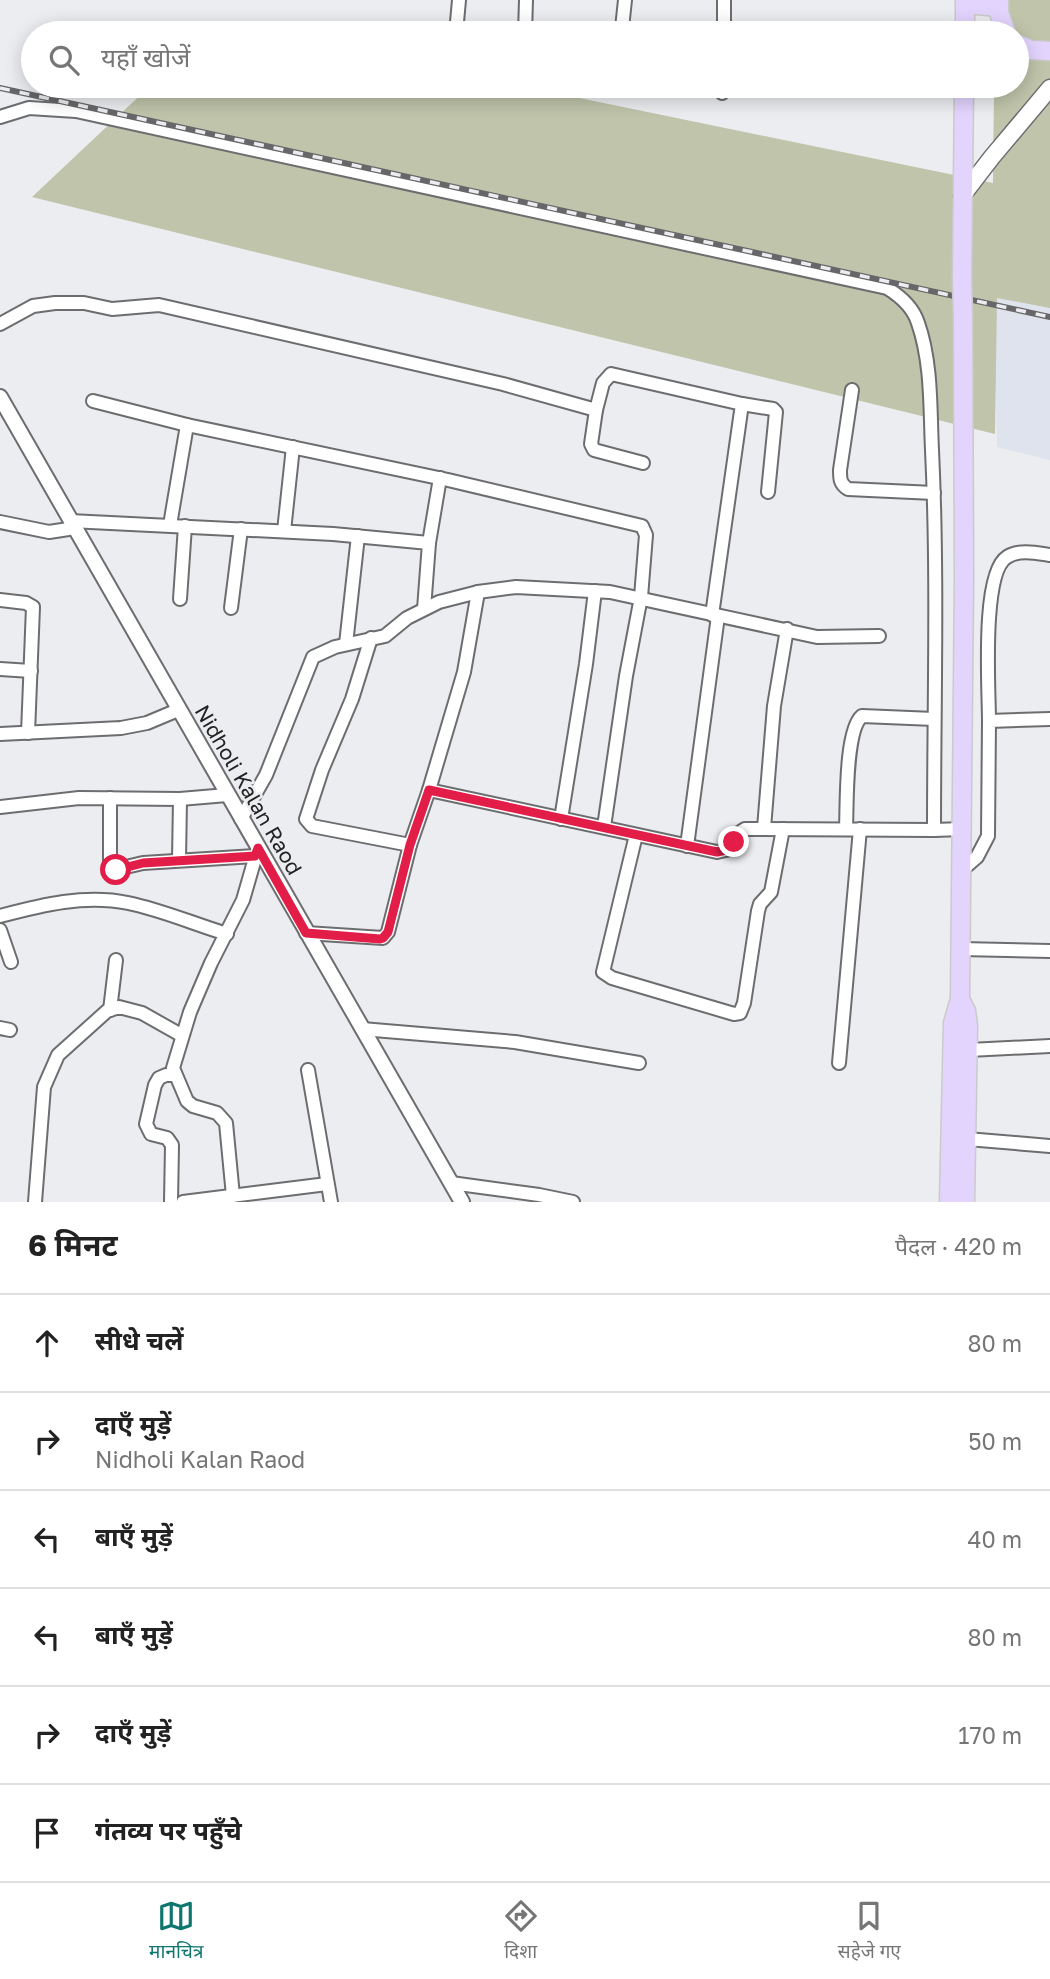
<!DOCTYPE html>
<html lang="hi">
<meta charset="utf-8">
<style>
body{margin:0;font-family:"Golos Text","Noto Sans Devanagari",sans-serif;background:#f2f2f2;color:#222}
.stop{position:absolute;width:21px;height:21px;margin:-16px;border:5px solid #e11d48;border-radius:50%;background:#fff}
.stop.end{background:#e11d48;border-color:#fff;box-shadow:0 2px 7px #0008}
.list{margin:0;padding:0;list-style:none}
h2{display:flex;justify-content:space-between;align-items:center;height:91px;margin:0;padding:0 28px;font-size:30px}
h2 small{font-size:23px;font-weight:400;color:#767676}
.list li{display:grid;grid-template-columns:46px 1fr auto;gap:21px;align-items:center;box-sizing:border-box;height:98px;padding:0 28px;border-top:2px solid #e0e0e0}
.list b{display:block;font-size:26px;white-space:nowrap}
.list p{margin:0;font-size:23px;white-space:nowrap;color:#767676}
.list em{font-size:23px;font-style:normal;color:#767676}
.icon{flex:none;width:38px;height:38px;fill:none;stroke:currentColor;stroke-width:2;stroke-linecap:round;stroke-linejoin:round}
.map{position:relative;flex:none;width:1050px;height:1202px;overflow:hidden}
.search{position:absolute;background:#fff;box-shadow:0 4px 18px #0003;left:21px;right:21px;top:21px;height:77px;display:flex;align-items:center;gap:18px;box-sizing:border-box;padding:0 24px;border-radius:38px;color:#767676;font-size:26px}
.sheet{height:679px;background:#fff}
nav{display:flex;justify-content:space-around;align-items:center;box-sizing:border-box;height:98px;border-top:2px solid #e0e0e0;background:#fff;font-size:19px;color:#767676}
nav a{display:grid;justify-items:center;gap:4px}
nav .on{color:#0f766e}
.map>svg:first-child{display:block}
</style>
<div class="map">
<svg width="1050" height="1202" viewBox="0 0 1050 1202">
<rect width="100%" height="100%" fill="#ecedf0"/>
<!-- built -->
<polygon fill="#dfe3ed" points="993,274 1050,285 1050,460 997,447"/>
<!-- green -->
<g fill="#bfc4aa">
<polygon points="994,0 1050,0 1050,308 997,298 995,434 32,197 150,86 521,86 993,183 994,86 1017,86 1017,33 994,33"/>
<polygon points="216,23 268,33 205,33"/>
</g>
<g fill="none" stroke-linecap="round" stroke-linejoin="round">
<!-- minor casing -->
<g stroke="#6c6d6f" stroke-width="16">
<g id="minor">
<polyline points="622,28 625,0"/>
<polyline points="456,33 459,0"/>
<polyline points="525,33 526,0"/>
<polyline points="724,33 724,0"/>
<polyline points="722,93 723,86"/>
<path d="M0,117L29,108L76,111L887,288C900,296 913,307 918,323C932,363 930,409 932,450C938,576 934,703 934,830L963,829"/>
<polyline points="0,324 33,306 55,303 84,303 112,309 159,305 503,384 596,410 603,383 611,374 742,404 712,615"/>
<path d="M852,390L840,470C840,479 840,484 848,489L934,493"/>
<polyline points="93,401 187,425"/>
<polyline points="742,404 773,409 776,412 768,492"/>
<polyline points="596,410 591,444 594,450 643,463"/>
<polyline points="70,521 333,534 429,543 424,609"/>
<polyline points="0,522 49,532 75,528"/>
<polyline points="170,525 187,425 448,480 642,526 646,535 641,597 626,676 604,827"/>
<polyline points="284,531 293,447"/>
<polyline points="429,543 440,478"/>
<polyline points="180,599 185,526"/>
<polyline points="0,600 26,603 33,607 28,733"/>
<polyline points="231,608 241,529"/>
<polyline points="371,638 352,699 322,770 306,819 312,826 410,845"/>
<polyline points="346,644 358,536"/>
<polyline points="0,669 31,671"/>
<path d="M989,721C989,690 981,573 1007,557C1019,549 1037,553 1050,555"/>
<polyline points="0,734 121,728 147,723 178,710"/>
<polyline points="429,790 464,672 478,592 516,587 610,592 817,637 879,636"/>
<polyline points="110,798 110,862 113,870 143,863 255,856"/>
<polyline points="0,807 79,798 180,799 227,795"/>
<polyline points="241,819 266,775 313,657 335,647 385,636 407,618 439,602 478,592"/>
<polyline points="561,819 586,664 595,591"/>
<polyline points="764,828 774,706 787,629"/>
<path d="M846,829C847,806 845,730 862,716L934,719"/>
<polyline points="636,835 603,972 612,978 734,1014 740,1013 744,1003 758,911 760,904 771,892 783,829"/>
<polyline points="687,846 718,616"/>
<polyline points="179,860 180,799"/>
<polyline points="962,870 977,857 988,836 989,721 1050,719"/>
<path d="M0,916C42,905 85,894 128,903C162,910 194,924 227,934"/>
<polyline points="0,930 11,962"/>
<polyline points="306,933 383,938 388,932 410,845 429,790 717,852 730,849 739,833 745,829 934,830"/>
<polyline points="961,949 1050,951"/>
<polyline points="110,1010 116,960"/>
<polyline points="0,1028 10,1030"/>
<polyline points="362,1029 515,1042 639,1063"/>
<polyline points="969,1050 1050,1046"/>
<polyline points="839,1063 860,829"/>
<polyline points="308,1070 331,1202"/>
<polyline points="967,1139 1050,1146"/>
<polyline points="451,1183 539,1195 573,1202"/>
<polyline points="233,1196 226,1123 217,1113 193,1106 187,1101 173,1068 190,1012 211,963 243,900 258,848"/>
<polyline points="35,1202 44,1087 58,1055 107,1011 119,1007 142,1013 181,1035"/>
<polyline points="171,1202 172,1145 167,1138 151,1134 146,1124 155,1085 159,1078 166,1075 175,1075"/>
<polyline points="183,1202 327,1184"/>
</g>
</g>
<!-- tertiary casing -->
<g stroke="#6c6d6f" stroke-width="18">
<polyline id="tertiary" points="0,397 462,1202"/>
</g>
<!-- secondary casing -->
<g stroke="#6c6d6f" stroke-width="19">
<polyline id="secondary" points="962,196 992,157 1050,88"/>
</g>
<!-- primary casing -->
<g stroke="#cacaca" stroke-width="21">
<g id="primary">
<polyline points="999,0 999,13 1006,33"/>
<polyline points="965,4 999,7"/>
<polyline points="965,33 965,0"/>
<polyline points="1017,44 1030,50 1050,51"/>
<polyline points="962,278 964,86"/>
<polyline points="960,999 966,1011 968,1026 965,1202"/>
<polyline points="949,1202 953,1023 960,999 964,579 963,318"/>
</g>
</g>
<!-- minor -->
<use href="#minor" stroke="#fff" stroke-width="12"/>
<!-- tertiary -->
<use href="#tertiary" stroke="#fff" stroke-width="14"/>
<!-- secondary -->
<use href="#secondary" stroke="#fff" stroke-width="16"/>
<!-- primary -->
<use href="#primary" stroke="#e3d4fe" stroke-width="18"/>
<!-- rail casing -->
<g stroke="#676769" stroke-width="6">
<polyline id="rail" points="0,88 1050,317"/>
</g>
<!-- rail -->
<use href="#rail" stroke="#ecedf0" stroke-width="3.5" stroke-dasharray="10" stroke-linecap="butt"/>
<!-- primary-bridge casing -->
<g stroke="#cacaca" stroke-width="21" stroke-linecap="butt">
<polyline id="primary-bridge" points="962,278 963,318"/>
</g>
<!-- primary-bridge -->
<use href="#primary-bridge" stroke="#e3d4fe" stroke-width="18"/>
</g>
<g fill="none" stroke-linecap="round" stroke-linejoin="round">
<!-- route -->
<polyline stroke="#e11d48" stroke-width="9" points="116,870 143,863 255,856 258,848 306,933 380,939 383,938 388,932 410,845 429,790 717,852 730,849 734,842"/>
</g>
<g text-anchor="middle" stroke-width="5" stroke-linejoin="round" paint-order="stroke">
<!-- street labels -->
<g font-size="21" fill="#232324" stroke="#ecedf0">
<text transform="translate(248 790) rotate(60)" y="7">Nidholi Kalan Raod</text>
</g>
</g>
</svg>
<div class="stop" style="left:116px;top:870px"></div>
<div class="stop end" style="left:734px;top:842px"></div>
<div class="search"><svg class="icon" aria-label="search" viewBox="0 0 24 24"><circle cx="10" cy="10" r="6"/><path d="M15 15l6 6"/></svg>यहाँ खोजें</div>
</div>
<section class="sheet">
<h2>6 मिनट<small>पैदल · 420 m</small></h2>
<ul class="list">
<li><svg class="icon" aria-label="ahead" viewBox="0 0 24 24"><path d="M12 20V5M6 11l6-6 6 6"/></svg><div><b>सीधे चलें</b></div><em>80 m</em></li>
<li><svg class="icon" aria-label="right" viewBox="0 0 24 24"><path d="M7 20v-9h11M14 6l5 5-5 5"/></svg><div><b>दाएँ मुड़ें</b><p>Nidholi Kalan Raod</p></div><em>50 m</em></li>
<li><svg class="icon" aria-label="left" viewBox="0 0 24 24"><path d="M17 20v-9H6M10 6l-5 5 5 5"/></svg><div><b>बाएँ मुड़ें</b></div><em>40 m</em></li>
<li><svg class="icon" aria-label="left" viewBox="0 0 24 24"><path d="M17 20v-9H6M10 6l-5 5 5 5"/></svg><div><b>बाएँ मुड़ें</b></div><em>80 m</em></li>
<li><svg class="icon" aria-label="right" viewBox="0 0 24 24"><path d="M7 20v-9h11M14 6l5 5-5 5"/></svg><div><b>दाएँ मुड़ें</b></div><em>170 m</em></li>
<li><svg class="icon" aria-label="arrive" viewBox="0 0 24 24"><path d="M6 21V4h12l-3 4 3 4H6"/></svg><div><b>गंतव्य पर पहुँचे</b></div></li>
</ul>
</section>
<nav>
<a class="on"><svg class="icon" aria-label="map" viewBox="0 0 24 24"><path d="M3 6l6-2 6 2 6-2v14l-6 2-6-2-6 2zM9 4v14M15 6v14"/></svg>मानचित्र</a>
<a><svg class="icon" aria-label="directions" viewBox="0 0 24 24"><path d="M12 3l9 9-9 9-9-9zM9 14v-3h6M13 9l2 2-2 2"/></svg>दिशा</a>
<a><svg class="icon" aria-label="saved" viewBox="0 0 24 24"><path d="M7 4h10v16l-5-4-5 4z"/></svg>सहेजे गए</a>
</nav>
